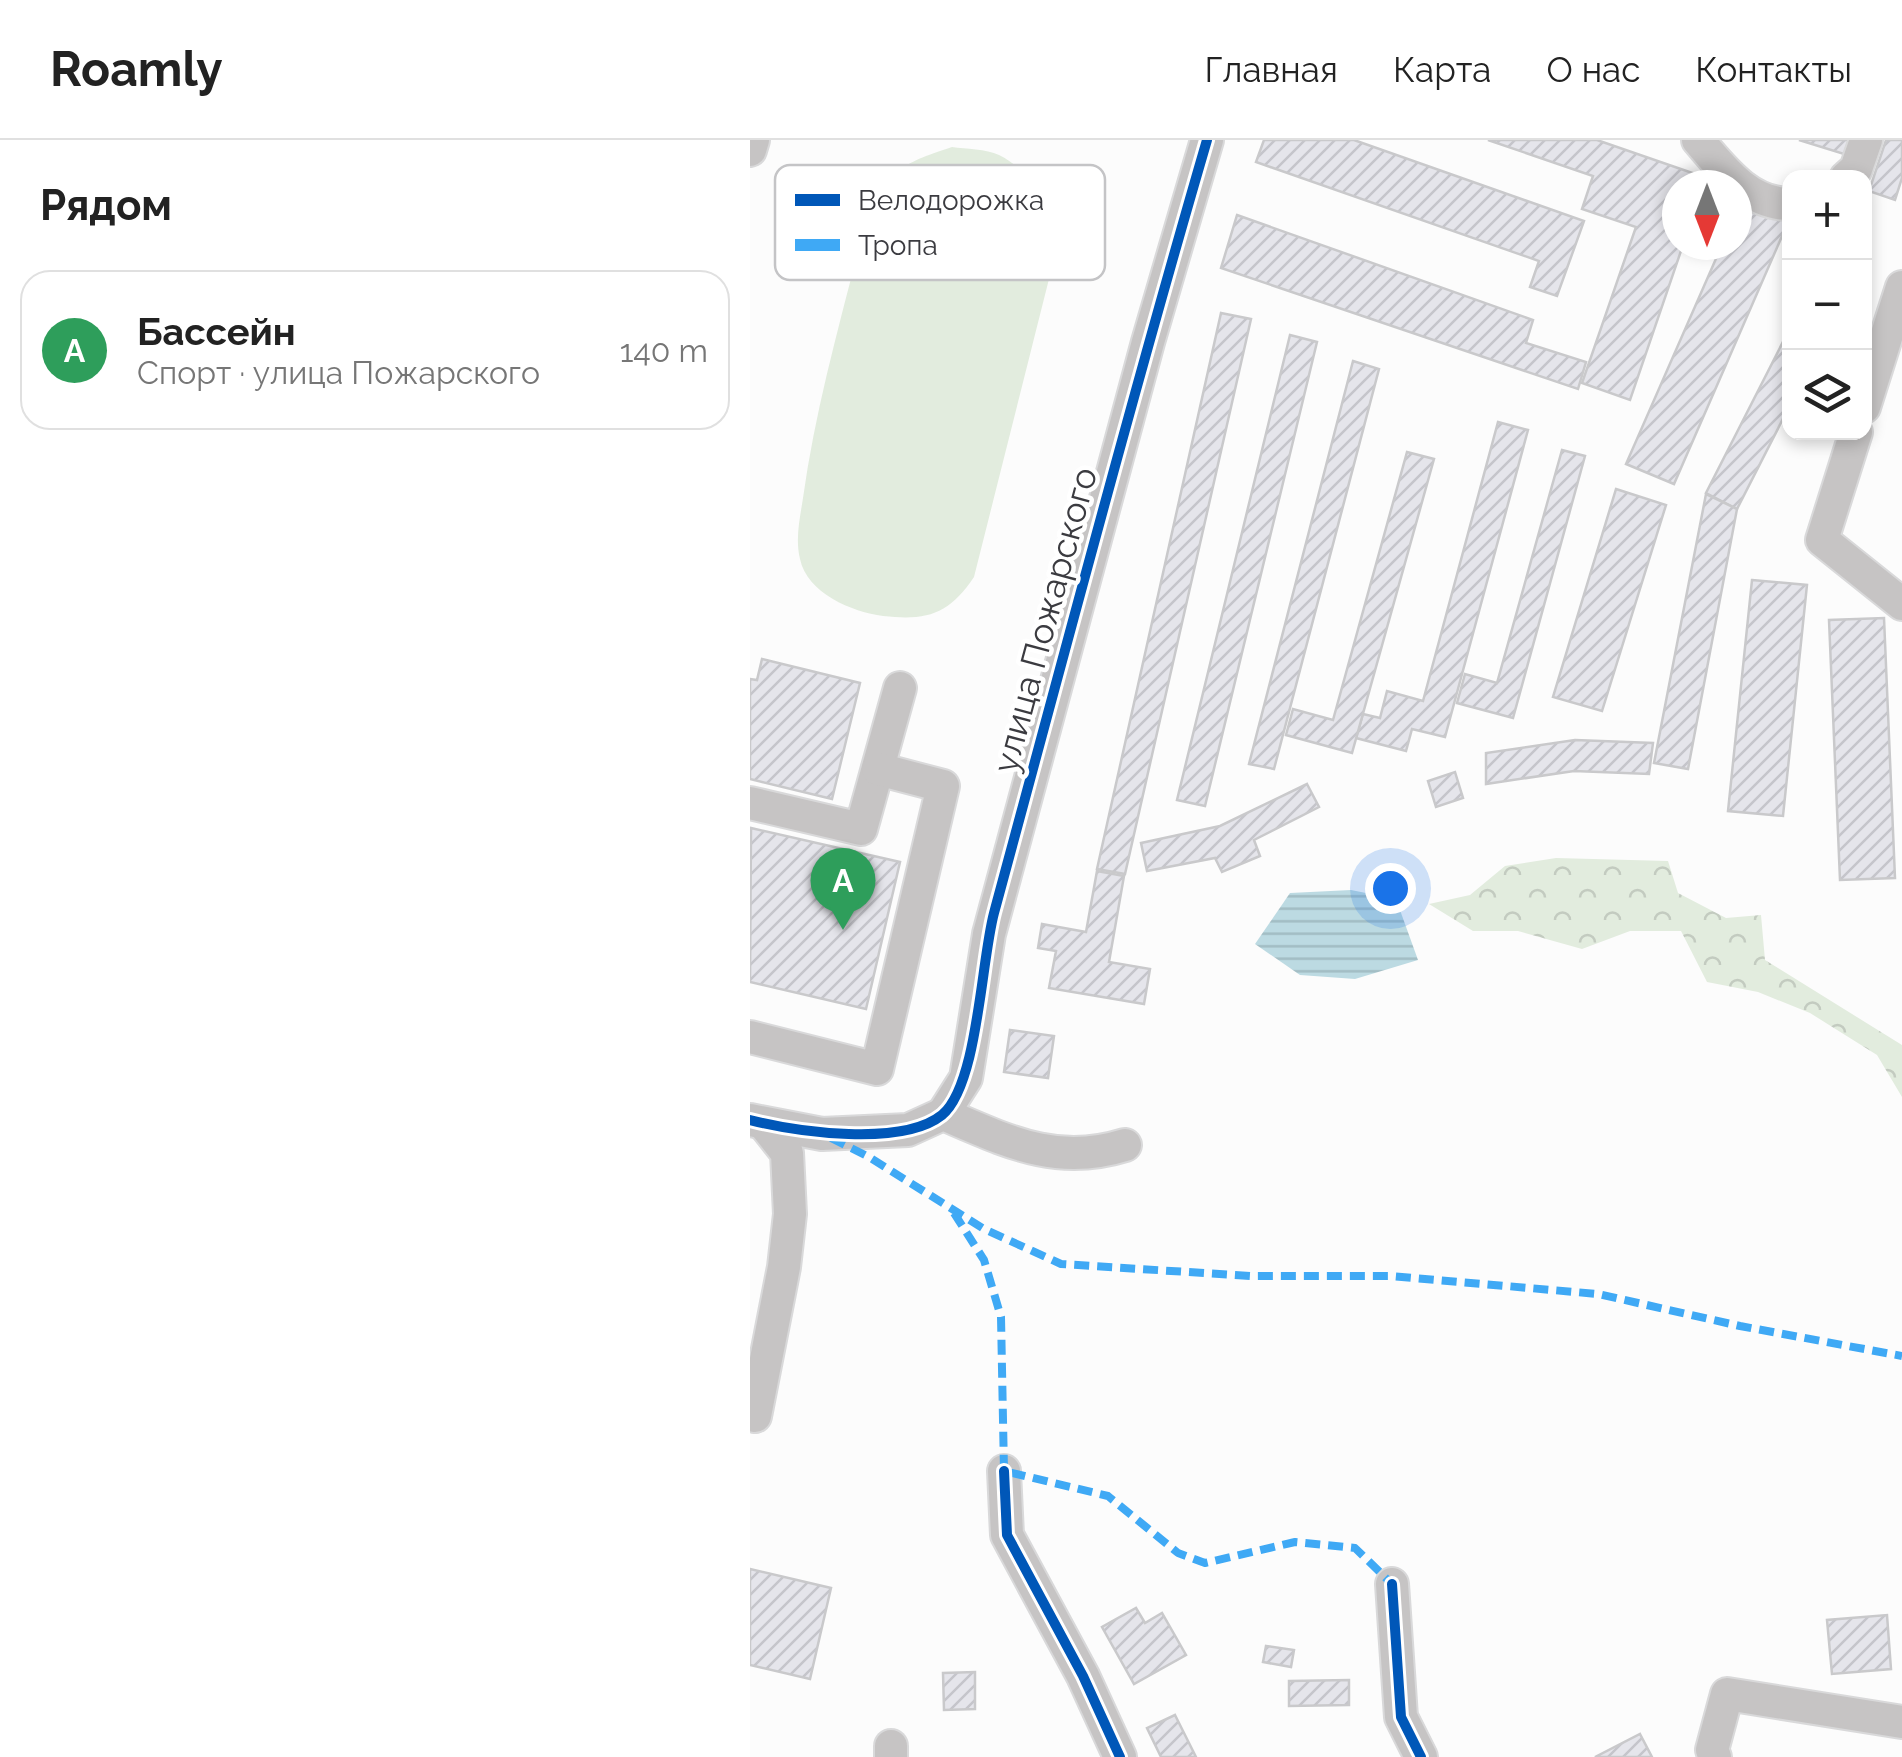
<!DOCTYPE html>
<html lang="ru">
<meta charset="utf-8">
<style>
body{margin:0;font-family:Raleway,sans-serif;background:#f2f2f2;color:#222}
.controls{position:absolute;right:30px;top:30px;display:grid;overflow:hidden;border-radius:20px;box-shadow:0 5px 15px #0003}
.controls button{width:90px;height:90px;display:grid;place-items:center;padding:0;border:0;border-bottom:2px solid #e0e0e0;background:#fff;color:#222;font:50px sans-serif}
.compass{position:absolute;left:912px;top:30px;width:90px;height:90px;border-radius:50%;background:#fff;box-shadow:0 5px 15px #0003;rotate:180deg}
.you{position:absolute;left:640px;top:748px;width:35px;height:35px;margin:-25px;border:8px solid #fff;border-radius:50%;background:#1a73e8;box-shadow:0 0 0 15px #1a73e833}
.badge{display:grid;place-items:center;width:65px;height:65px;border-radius:50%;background:#0f766e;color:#fff;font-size:32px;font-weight:700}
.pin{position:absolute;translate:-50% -82px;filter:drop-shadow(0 2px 5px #0008)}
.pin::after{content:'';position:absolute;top:52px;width:35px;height:30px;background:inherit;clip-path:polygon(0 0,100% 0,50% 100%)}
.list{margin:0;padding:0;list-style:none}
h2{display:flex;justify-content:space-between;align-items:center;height:130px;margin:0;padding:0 40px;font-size:42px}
h2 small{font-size:32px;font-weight:400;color:#767676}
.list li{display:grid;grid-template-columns:65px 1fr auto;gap:30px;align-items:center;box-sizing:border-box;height:160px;margin:0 20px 20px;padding:0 20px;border:2px solid #e0e0e0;border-radius:30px}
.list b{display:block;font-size:38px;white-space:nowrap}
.list p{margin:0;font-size:32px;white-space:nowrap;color:#767676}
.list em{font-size:32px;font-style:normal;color:#767676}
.icon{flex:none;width:55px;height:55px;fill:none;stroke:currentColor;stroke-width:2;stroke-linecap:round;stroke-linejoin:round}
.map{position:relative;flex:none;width:1152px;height:1617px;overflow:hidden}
header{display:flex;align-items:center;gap:60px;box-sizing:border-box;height:140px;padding:0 50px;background:#fff;border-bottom:2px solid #e0e0e0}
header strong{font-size:48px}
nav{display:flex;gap:55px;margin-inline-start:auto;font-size:35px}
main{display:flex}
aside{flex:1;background:#fff}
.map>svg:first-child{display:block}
</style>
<header>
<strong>Roamly</strong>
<nav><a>Главная</a><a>Карта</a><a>О нас</a><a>Контакты</a></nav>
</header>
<main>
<aside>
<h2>Рядом<small></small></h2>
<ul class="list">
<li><span class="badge" style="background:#2e9e5b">A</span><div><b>Бассейн</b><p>Спорт · улица Пожарского</p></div><em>140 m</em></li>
</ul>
</aside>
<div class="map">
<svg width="1152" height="1617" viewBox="0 0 1152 1617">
<defs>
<pattern id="forest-crowns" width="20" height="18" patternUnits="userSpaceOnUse" patternTransform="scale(2.5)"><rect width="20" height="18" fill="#e2ecde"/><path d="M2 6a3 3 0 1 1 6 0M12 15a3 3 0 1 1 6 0" fill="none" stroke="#c3cbc0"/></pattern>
<pattern id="water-rules" width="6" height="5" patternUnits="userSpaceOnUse" patternTransform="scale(2.5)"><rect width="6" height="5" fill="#bcdae2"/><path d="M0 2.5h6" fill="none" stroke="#a2bcc3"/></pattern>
<pattern id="building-hatch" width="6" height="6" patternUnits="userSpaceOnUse" patternTransform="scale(2.5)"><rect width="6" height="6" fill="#e5e5eb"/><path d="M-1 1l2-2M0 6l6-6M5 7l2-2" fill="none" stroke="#c5c5cb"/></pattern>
</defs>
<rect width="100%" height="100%" fill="#fcfcfc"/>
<!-- green -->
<path fill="#e2ecde" d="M202,7C216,9 236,9 249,15C296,38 301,93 299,139L224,437C199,474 178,481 133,476C102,472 57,453 50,419C45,398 50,378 53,358C66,264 93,172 116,80C144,29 147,25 202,7Z"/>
<!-- forest -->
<polygon fill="url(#forest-crowns)" points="806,718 918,721 928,753 976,778 1011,775 1015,820 1152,905 1152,957 1127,915 1060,873 1008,852 957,842 931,791 880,791 832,809 768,791 723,791 679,764 720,755 755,726"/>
<!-- water -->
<polygon fill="url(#water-rules)" points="601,750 646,759 668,820 605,839 550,835 505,804 540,753"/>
<!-- building -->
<g fill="url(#building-hatch)" stroke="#c9c9cb" stroke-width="2.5">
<polygon points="514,0 604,0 834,81 807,156 780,147 789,121 506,22"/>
<polygon points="738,0 847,0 957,38 954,45 927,45 927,105 933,105 880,260 832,243 886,87 832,69 843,36"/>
<polygon points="1049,0 1099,0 1094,14"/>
<polygon points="1136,0 1152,0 1152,38 1145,60 1119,51"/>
<polygon points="992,60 1039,80 924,344 876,324 972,105 987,105 987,72"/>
<polygon points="487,75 783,180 776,203 836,222 828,249 471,128"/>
<polygon points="471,173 501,179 375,734 347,729"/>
<polygon points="1040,188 1040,265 987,369 956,353"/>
<polygon points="540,195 567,202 455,666 427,660"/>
<polygon points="603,221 629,229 524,629 499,624"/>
<polygon points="748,282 778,290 695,597 662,589 656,611 606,598 613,574 630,578 637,551 673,561"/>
<polygon points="812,310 835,316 763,578 707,563 715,534 747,543"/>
<polygon points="657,312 684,319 602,613 536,595 543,569 583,580"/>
<polygon points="866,349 916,365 852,571 803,557"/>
<polygon points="956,354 987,369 938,629 904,623"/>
<polygon points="1002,440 1057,445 1033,676 978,671"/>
<polygon points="1134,478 1145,738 1090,740 1079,480"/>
<polygon points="12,519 110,543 82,659 0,639 0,539 7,540"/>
<polygon points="825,600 903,603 899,634 824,631 736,644 736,613"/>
<polygon points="705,632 713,658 686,667 678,641"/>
<polygon points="557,644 569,667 504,700 510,716 472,732 465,718 397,731 391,703 470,686"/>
<polygon points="1,688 150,722 116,869 0,842"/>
<polygon points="347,731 374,736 359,822 400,829 394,864 299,848 306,811 288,808 292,784 336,792"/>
<polygon points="260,890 304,896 298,938 254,932"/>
<polygon points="0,1429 81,1448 60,1539 0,1525"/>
<polygon points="386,1468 395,1483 412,1473 436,1515 384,1544 352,1487"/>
<polygon points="1137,1475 1141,1529 1082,1534 1077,1480"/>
<polygon points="516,1506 544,1510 541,1527 513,1522"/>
<polygon points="225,1532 225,1569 194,1570 193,1533"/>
<polygon points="599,1540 599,1565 539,1566 539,1541"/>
<polygon points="425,1575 446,1617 411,1617 397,1588"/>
<polygon points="890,1594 902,1617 845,1617"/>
</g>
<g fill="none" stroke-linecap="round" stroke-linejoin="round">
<!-- minor casing -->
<g stroke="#d9d9da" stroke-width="36">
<g id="minor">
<path d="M948,0C973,29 998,64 1040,64"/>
<polyline points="0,10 3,0"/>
<polyline points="1096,38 1106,29 1116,0"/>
<polyline points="1114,267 1152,147"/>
<polyline points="1106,292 1072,400 1152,464"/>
<polyline points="0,663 111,689 150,548"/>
<polyline points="0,897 127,929 193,646 128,629"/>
<polyline points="193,974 216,938 239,794 398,202 457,0"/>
<path d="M0,980L72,994L158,990L193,974C255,1000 305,1027 375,1005"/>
<polyline points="5,1276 34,1127 40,1074 37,1013 14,984"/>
<polyline points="254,1331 257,1395 333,1536 370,1617"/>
<polyline points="642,1444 651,1577 671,1617"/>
<polyline points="141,1606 141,1617"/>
<polyline points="965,1617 962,1610 977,1554 1152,1582"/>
</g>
</g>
<!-- minor -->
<use href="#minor" stroke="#c6c4c4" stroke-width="32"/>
<!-- quiet -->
<g stroke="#3fa9f5" stroke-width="8" stroke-dasharray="15 8" stroke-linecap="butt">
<polyline points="81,998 119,1017 234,1089 311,1124 501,1136 641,1136 848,1154 990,1186 1152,1216"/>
<polyline points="204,1073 234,1120 251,1177 254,1331 358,1356 428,1413 455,1423 545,1402 605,1408 642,1444"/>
</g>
<!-- cycleway casing -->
<g stroke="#fff" stroke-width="16">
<g id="cycleway">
<path d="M0,980C47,992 152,1007 192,975C228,945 231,821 244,773C314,515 382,257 457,0"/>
<polyline points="254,1331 257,1395 333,1536 370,1617"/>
<polyline points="642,1444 651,1577 671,1617"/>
</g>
</g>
<!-- cycleway -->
<use href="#cycleway" stroke="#0057b8" stroke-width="10"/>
</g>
<g text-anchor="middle" stroke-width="9" stroke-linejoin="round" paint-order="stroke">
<!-- street labels -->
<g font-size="35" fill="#3b3b40" stroke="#fff">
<text transform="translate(295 480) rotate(-75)" y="12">улица Пожарского</text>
</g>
</g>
<!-- legend -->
<rect x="25" y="25" width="330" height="115" rx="15" fill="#fff" stroke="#c4c4c6" stroke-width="2.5"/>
<rect x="45" y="54" width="45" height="12" fill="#0057b8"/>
<rect x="45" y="99" width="45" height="12" fill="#3fa9f5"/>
<g font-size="28" fill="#3b3b40">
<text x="108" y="70">Велодорожка</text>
<text x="108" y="115">Тропа</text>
</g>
</svg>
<div class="controls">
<button>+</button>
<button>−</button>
<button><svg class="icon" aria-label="layers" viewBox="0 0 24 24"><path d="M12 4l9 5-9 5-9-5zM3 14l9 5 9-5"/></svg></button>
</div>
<svg class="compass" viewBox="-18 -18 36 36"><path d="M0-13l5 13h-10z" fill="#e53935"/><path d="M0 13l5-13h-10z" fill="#767676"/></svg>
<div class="you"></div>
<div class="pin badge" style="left:93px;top:790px;background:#2e9e5b">A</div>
</div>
</main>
